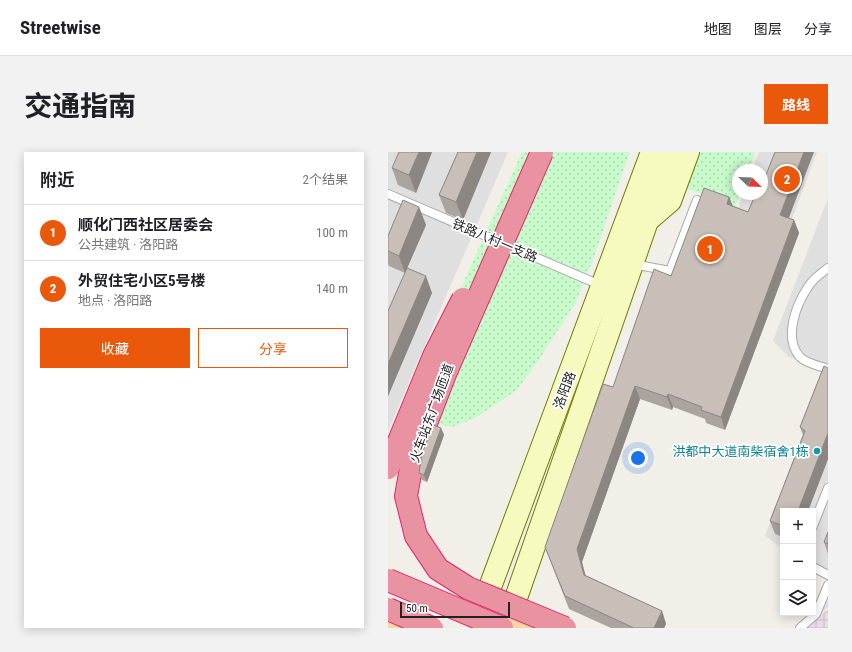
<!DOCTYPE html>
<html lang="zh">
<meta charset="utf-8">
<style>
body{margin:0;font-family:"Roboto Condensed","Noto Sans SC",sans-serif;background:#f2f2f2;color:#202124}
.controls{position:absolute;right:12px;bottom:12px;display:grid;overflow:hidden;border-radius:0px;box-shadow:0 2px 10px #0003}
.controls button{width:36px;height:36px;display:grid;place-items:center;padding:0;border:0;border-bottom:1px solid #e0e0e0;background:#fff;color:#202124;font:20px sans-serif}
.compass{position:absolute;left:344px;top:12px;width:36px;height:36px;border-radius:50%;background:#fff;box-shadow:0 2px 10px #0003;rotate:113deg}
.scale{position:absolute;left:12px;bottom:10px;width:110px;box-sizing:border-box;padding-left:4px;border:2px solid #222;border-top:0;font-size:11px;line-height:14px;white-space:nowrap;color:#222;-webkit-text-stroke:3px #fff;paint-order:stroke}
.you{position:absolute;left:250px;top:306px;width:14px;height:14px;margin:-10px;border:3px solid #fff;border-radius:50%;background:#1a73e8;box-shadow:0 0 0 6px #1a73e833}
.badge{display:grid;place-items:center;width:26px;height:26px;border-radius:50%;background:#ea580c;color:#fff;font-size:13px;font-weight:700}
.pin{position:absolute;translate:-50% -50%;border:2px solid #fff;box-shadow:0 1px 4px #0006}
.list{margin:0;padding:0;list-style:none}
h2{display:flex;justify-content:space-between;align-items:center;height:52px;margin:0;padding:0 16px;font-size:17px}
h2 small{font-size:13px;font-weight:400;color:#757577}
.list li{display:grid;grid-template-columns:26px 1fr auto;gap:12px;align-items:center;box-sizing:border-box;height:56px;padding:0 16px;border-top:1px solid #e0e0e0}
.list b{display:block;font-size:15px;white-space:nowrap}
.list p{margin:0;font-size:13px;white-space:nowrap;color:#757577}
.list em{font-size:13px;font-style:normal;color:#757577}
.actions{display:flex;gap:8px;padding:12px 16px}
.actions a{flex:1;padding:9px 0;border:1px solid #ea580c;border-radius:0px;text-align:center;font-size:14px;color:#ea580c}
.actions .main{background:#ea580c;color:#fff}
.icon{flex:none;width:22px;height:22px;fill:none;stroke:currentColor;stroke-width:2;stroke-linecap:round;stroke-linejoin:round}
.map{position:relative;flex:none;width:440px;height:476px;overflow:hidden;border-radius:0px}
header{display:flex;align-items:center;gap:24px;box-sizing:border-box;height:56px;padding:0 20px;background:#fff;border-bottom:1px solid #e0e0e0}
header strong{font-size:19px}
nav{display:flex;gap:22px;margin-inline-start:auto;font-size:14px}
.intro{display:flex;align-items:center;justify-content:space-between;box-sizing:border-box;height:96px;padding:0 24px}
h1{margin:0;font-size:28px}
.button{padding:10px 18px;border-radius:0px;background:#ea580c;color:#fff;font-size:14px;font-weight:700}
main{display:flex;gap:24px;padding:0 24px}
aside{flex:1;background:#fff;border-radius:0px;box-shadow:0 2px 10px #0003}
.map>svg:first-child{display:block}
</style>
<header>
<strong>Streetwise</strong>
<nav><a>地图</a><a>图层</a><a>分享</a></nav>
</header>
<div class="intro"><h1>交通指南</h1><a class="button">路线</a></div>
<main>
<aside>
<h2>附近<small>2个结果</small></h2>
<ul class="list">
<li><span class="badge">1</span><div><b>顺化门西社区居委会</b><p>公共建筑 · 洛阳路</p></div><em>100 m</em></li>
<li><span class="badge">2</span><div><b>外贸住宅小区5号楼</b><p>地点 · 洛阳路</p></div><em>140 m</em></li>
</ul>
<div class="actions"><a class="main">收藏</a><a>分享</a></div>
</aside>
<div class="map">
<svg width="440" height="476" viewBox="0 0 440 476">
<defs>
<pattern id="industrial-grid" width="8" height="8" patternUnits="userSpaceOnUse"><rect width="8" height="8" fill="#ebdbe8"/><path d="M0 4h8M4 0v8" fill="none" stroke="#c9bcc7"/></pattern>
<pattern id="park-dots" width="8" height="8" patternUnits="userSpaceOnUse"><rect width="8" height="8" fill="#c8facc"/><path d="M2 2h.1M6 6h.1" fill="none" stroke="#acd6af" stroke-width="1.8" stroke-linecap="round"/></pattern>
</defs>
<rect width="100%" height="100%" fill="#f2efe9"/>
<!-- residential -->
<g fill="#e0dfdf">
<polygon points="0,0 120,0 0,279"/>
<polygon points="371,0 429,0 401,75 350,57 355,42 374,42 374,18 364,18"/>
<polygon points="440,46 440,221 401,205 385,189"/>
<polygon points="436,225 440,227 440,455 416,476 426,461 439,427 425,418 425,359 395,359 395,397 377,384"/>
</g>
<!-- industrial -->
<polygon fill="url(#industrial-grid)" points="440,457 440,476 419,476"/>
<!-- park -->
<g fill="url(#park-dots)">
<polygon points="134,0 242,0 207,102 187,152 152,206 129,238 87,266 64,275 15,265"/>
<polygon points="306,0 367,0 361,18 350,18 350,42 351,42 347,55 293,34"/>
</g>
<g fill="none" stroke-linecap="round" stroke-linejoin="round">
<!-- lane casing -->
<g stroke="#a9a9a9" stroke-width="10">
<g id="lane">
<polyline points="0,42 212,133"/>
<polyline points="245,112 282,119 309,48"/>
<path d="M440,116C433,121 424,128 420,135C408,153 395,186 412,205C417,211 432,214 440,217"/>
<polyline points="425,374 440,336"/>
<polyline points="425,415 440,423"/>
<polyline points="412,476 428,462 440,433"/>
</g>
</g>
<!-- secondary casing -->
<g stroke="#707d05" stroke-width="24">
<g id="secondary">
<polyline points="260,68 282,49 300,0"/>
<polyline points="92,462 264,0"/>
<polyline points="120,469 283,0"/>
</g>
</g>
<!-- primary casing -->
<g stroke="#a06b00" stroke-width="24">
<g id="primary">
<polyline points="95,458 138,476"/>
<polyline points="0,469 14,476"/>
</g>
</g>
<!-- lane -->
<use href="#lane" stroke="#fff" stroke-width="8"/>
<!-- secondary -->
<use href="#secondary" stroke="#f7fabf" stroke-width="22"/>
<!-- primary -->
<use href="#primary" stroke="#fcd6a4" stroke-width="22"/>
<!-- highway-bridge casing -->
<g stroke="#dc2a67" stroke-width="24" stroke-linecap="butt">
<g id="highway-bridge">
<polyline points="154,0 57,222 25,305 18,344 28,384 50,417 80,436 177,476"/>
<polyline points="0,316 46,204 75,147"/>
<polyline points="0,428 114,476"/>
<polyline points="0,457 44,476"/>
</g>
</g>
<!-- highway-bridge -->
<use href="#highway-bridge" stroke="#e892a2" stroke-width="22"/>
</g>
<!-- wall -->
<g fill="#aba49e">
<polygon points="44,0 28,41 10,33 4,16"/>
<polygon points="70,0 103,0 75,68 58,61 51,43"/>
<polygon points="341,45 345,54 360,60 400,66 406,68 411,81 337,278 318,271 317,267 285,255 284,258 252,247 194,410 197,423 274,459 278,472 276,476 223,476 181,457 157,395 283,124"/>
<polygon points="31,55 38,73 19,116 44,141 0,244 0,159 17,121 1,114 0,112 0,99"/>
<polygon points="436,214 440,307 420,359 395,359 395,385 387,382 382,369 415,283 412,275"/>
<polygon points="53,276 56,283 39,330 34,328 31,321"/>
<polygon points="440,380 440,402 436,390"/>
</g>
<!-- shaded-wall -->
<g fill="#8b8681">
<polygon points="31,0 44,0 28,41 21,23"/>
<polygon points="89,0 103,0 75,68 68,50"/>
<polygon points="416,0 426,0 397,76 392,63"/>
<polygon points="341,45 346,58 339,52"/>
<polygon points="31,55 38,73 17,121 11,104"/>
<polygon points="406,68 411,81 337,278 333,265"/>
<polygon points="38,124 44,141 0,244 0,212"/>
<polygon points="247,234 252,247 194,410 201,436 196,423 189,397"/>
<polygon points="280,242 285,255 284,258 279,245"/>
<polygon points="53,276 56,283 39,330 36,323"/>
<polygon points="440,281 440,307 420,359 410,359"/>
<polygon points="274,459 278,472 276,476 266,476"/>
</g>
<!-- building -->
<g fill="#c7bfb8" stroke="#8b8681">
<polygon points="11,0 31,0 21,23 4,16"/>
<polygon points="70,0 89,0 68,50 51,43"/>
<polygon points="387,0 416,0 392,63 406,68 333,265 313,258 314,255 280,242 279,245 247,234 189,397 196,423 274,459 266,476 246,476 177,444 157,395 215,232 225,235 266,117 283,124 316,36 341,45 339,52 360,60 365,48 369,45 371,42 374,42 374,33"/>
<polygon points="15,48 31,55 11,104 0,99 0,84"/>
<polygon points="19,116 38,124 0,212 0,159"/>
<polygon points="436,214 440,216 440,281 410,359 395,359 395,374 382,369 417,279 412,275"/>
<polygon points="45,273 53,276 36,323 31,321 34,301"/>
<polygon points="440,380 440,392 436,390"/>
</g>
<!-- markers -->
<circle fill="#0f9aa8" stroke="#fff" stroke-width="1.5" cx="429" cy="299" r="4"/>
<g text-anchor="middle" stroke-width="3.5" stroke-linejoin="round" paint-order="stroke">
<!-- street labels -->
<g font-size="13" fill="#222" stroke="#fff">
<text transform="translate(107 88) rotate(23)" y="5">铁路八村一支路</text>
<text transform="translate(176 238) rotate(-69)" y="5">洛阳路</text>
<text transform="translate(43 261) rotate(-70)" y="5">火车站东广场匝道</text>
</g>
<!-- culture labels -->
<g font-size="13" fill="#0d838f" stroke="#fff" text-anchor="end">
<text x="421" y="304">洪都中大道南柴宿舍1栋</text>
</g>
</g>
</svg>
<div class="controls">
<button>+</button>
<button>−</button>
<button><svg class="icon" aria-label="layers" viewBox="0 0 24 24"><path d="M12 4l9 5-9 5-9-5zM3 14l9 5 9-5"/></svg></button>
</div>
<svg class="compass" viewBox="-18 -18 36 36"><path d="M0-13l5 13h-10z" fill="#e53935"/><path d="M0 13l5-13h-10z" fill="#757577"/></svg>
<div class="scale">50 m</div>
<div class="you"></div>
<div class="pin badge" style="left:322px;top:97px">1</div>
<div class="pin badge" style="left:399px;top:27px">2</div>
</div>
</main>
